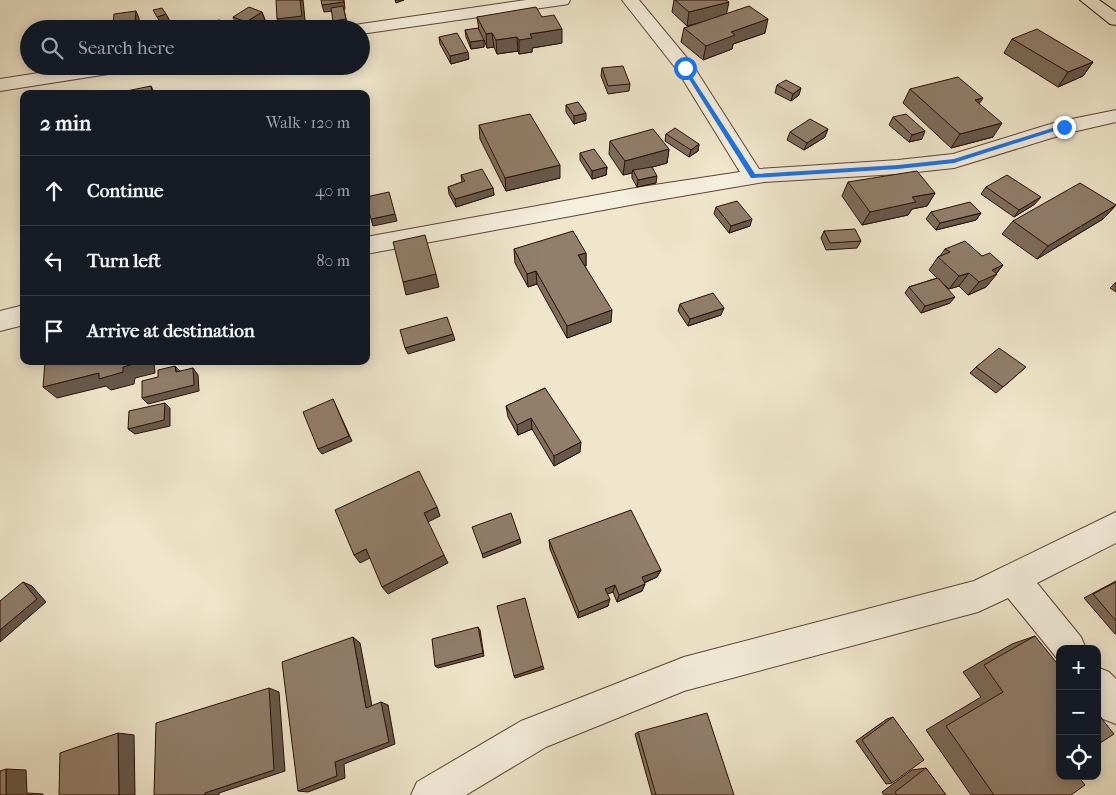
<!DOCTYPE html>
<meta charset="utf-8">
<style>
body{margin:0;font-family:"IM FELL French Canon",serif;background:#242831;color:#f1f3f6}
.controls{position:absolute;right:15px;bottom:15px;display:grid;overflow:hidden;border-radius:10px;box-shadow:0 2px 12px #0003}
.controls button{width:45px;height:45px;display:grid;place-items:center;padding:0;border:0;border-bottom:1px solid #363941;background:#171b24;color:#f1f3f6;font:25px sans-serif}
.stop{position:absolute;width:15px;height:15px;margin:-11px;border:4px solid #1a73e8;border-radius:50%;background:#fff}
.stop.end{background:#1a73e8;border-color:#fff;box-shadow:0 1px 5px #0008}
.list{margin:0;padding:0;list-style:none}
h2{display:flex;justify-content:space-between;align-items:center;height:65px;margin:0;padding:0 20px;font-size:21px}
h2 small{font-size:16px;font-weight:400;color:#9ea1a6}
.list li{display:grid;grid-template-columns:32px 1fr auto;gap:15px;align-items:center;box-sizing:border-box;height:70px;padding:0 20px;border-top:1px solid #363941}
.list b{display:block;font-size:19px;white-space:nowrap}
.list em{font-size:16px;font-style:normal;color:#9ea1a6}
.icon{flex:none;width:28px;height:28px;fill:none;stroke:currentColor;stroke-width:2;stroke-linecap:round;stroke-linejoin:round}
.map{position:relative;flex:none;width:1116px;height:795px;overflow:hidden}
.search{position:absolute;background:#171b24;box-shadow:0 2px 12px #0003;left:20px;top:20px;width:350px;height:55px;display:flex;align-items:center;gap:12px;box-sizing:border-box;padding:0 18px;border-radius:28px;color:#9ea1a6;font-size:19px}
.panel{position:absolute;background:#171b24;box-shadow:0 2px 12px #0003;left:20px;top:90px;width:350px;height:275px;border-radius:10px}
.map>svg:first-child{display:block}
</style>
<div class="map">
<svg width="1116" height="795" viewBox="0 0 1116 795">
<rect width="100%" height="100%" fill="#efe6cb"/>
<filter id="stains"><feTurbulence type="fractalNoise" baseFrequency=".004" numOctaves="4"/><feColorMatrix values="0 0 0 0 .2 0 0 0 0 .09 0 0 0 0 .02 0 0 0 .5 -.17"/></filter>
<radialGradient id="worn" r=".72"><stop offset=".6" stop-color="#630" stop-opacity="0"/><stop offset="1" stop-color="#630" stop-opacity=".3"/></radialGradient>
<g fill="none" stroke-linecap="round" stroke-linejoin="round">
<!-- street casing -->
<g stroke="#5c4435" stroke-width="2">
<g id="street">
<polygon points="526,0 570,0 568,4 562,5 361,34 361,29 352,29 355,25 361,24"/>
<polygon points="622,0 639,0 692,64 759,169 898,160 953,154 1057,122 1116,110 1116,122 1068,133 954,168 898,174 764,182 641,203 366,254 366,237 641,187 740,172 677,70"/>
<polygon points="83,66 130,66 128,70 121,72 0,91 0,79"/>
<polygon points="24,305 24,325 0,331 0,311"/>
<polygon points="1116,512 1116,543 1037,583 1081,637 1086,649 1060,649 1060,662 1008,598 978,612 684,691 546,747 466,795 411,795 417,782 521,721 534,716 684,657 974,581"/>
<polygon points="1097,667 1109,672 1116,679 1116,724 1103,719 1097,711"/>
</g>
</g>
<!-- secondary casing -->
<g stroke="#2b0e03" stroke-width="2">
<polygon id="secondary" points="1080,0 1099,0 1116,12 1116,25 1110,24"/>
</g>
<!-- street -->
<use href="#street" fill="#f5efdd" fill-rule="evenodd"/>
<!-- secondary -->
<use href="#secondary" fill="#f5efdd" fill-rule="evenodd"/>
</g>
<!-- wall -->
<g fill="#7d6c5c" stroke="#2b0e03">
<polygon points="674,0 726,0 726,13 765,33 733,44 732,49 703,60 681,42 684,28 693,25 687,26 672,12"/>
<polygon points="262,12 265,20 251,29 247,29 236,24 233,17"/>
<polygon points="477,17 542,17 562,43 532,48 532,52 519,54 518,51 497,54 494,47 487,48 484,40 484,47 471,49 466,37 465,30 479,30"/>
<polygon points="439,37 469,59 451,64 440,44"/>
<polygon points="1012,39 1093,62 1083,76 1058,87 1004,53"/>
<polygon points="602,68 630,84 629,91 608,94 601,76"/>
<polygon points="777,85 799,95 791,101 775,93"/>
<polygon points="910,89 979,104 993,137 951,148 903,103"/>
<polygon points="566,105 586,120 574,124 566,112"/>
<polygon points="893,117 922,139 909,142 889,125"/>
<polygon points="479,125 560,178 506,191 480,139"/>
<polygon points="790,132 825,137 804,150 787,140"/>
<polygon points="666,134 699,144 698,151 689,157 665,141"/>
<polygon points="610,141 669,149 667,163 652,167 656,183 637,187 632,178 632,173 623,175 609,154"/>
<polygon points="580,153 607,167 606,175 592,179 580,160"/>
<polygon points="461,175 493,188 494,195 456,207 449,194 448,187 462,182"/>
<polygon points="848,182 935,193 927,206 912,209 908,215 862,225 842,196"/>
<polygon points="986,187 1035,204 1014,217 981,194"/>
<polygon points="1116,205 1103,219 1037,259 1002,234 1013,221"/>
<polygon points="716,207 750,226 729,233 714,214"/>
<polygon points="931,212 981,213 976,220 936,230 926,219"/>
<polygon points="824,231 861,241 857,248 826,250 821,238"/>
<polygon points="514,249 586,253 586,266 585,266 611,322 567,338 537,284 528,287 515,263"/>
<polygon points="945,249 982,256 1003,265 986,287 968,295 959,286 949,289 945,285 950,303 921,313 905,293 909,287 937,278 929,270 938,257 940,256"/>
<polygon points="1116,282 1116,292 1110,288"/>
<polygon points="680,304 721,315 688,326 678,311"/>
<polygon points="976,367 1026,367 996,393 970,373"/>
<polygon points="545,388 580,452 554,466 532,429 518,435 508,417 506,406"/>
<polygon points="549,540 661,570 657,577 644,583 645,584 642,591 617,602 613,592 607,594 608,606 578,618 550,549"/>
<polygon points="1116,581 1116,634 1115,634 1084,598"/>
<polygon points="1035,636 1060,776 1071,795 971,795 926,730 981,697 963,672 1012,644"/>
<polygon points="893,717 892,783 886,784 856,741 887,719"/>
<polygon points="638,732 734,795 652,795 635,734"/>
<polygon points="926,768 946,795 884,795 882,792 912,770"/>
</g>
<!-- shaded-wall -->
<g fill="#66584b" stroke="#2b0e03">
<polygon points="300,0 303,0 306,29 281,29 277,19"/>
<polygon points="344,0 345,9 344,10 348,27 335,28 333,21 344,10 324,12 322,5"/>
<polygon points="395,0 404,0 396,3"/>
<polygon points="729,2 726,16 687,26 689,12"/>
<polygon points="136,11 139,18 139,28 116,29 113,24"/>
<polygon points="262,12 265,20 251,29 249,29 246,22"/>
<polygon points="166,14 170,21 161,24 157,17"/>
<polygon points="768,19 765,33 733,44 732,49 703,60 706,46 731,32"/>
<polygon points="220,20 223,27 223,29 220,29"/>
<polygon points="180,21 183,29 165,29 164,27"/>
<polygon points="562,29 562,43 532,48 532,52 519,54 519,40 530,34"/>
<polygon points="492,33 494,47 487,48 486,34"/>
<polygon points="517,37 518,51 497,54 496,40"/>
<polygon points="484,40 484,47 471,49 470,42"/>
<polygon points="468,52 469,59 451,64 450,56"/>
<polygon points="1093,62 1083,76 1058,87 1068,72"/>
<polygon points="151,86 155,94 152,94"/>
<polygon points="801,88 799,95 791,101 793,94"/>
<polygon points="983,98 974,112 975,100"/>
<polygon points="586,113 586,120 574,124 574,116"/>
<polygon points="1002,123 993,137 951,148 960,134"/>
<polygon points="828,129 825,137 804,150 807,143"/>
<polygon points="925,131 922,139 909,142 912,135"/>
<polygon points="699,144 698,151 689,157 691,150"/>
<polygon points="669,149 667,163 634,172 633,170 632,173 623,175 625,161"/>
<polygon points="560,165 560,178 506,191 505,178"/>
<polygon points="607,167 606,175 592,179 592,171"/>
<polygon points="657,176 656,183 637,187 638,180"/>
<polygon points="493,188 494,195 456,207 455,199"/>
<polygon points="935,193 927,206 912,209 908,215 862,225 870,212 912,197"/>
<polygon points="1041,197 1035,204 1014,217 1019,210"/>
<polygon points="1116,205 1103,219 1037,259 1048,246"/>
<polygon points="981,213 976,220 936,230 940,223"/>
<polygon points="395,214 397,221 373,226 371,219"/>
<polygon points="752,219 750,226 729,233 731,226"/>
<polygon points="586,253 586,266 578,268 578,255"/>
<polygon points="1003,265 995,275 997,274 986,287 968,295 979,282 992,270"/>
<polygon points="536,271 537,284 528,287 527,274"/>
<polygon points="969,273 959,286 949,289 959,276"/>
<polygon points="436,274 439,287 406,295 403,282"/>
<polygon points="955,297 950,303 921,313 925,306"/>
<polygon points="724,308 721,315 688,326 690,319"/>
<polygon points="612,310 611,322 567,338 567,326"/>
<polygon points="453,334 455,340 408,354 405,348"/>
<polygon points="144,361 154,361 155,373 135,378 134,384 111,390 106,386 57,398 43,387"/>
<polygon points="175,366 181,372 176,372"/>
<polygon points="193,368 198,375 199,391 148,404 142,398"/>
<polygon points="333,399 352,441 322,454 318,449"/>
<polygon points="165,403 170,408 170,426 135,434 128,429"/>
<polygon points="531,418 532,429 518,435 517,425"/>
<polygon points="581,442 580,452 554,466 554,456"/>
<polygon points="437,507 440,516 428,522 424,513"/>
<polygon points="520,539 521,543 483,558 482,554"/>
<polygon points="366,549 372,557 360,563 354,555"/>
<polygon points="444,555 448,563 388,594 382,587"/>
<polygon points="661,570 657,577 639,585 642,577"/>
<polygon points="23,582 32,586 46,602 0,642 0,630"/>
<polygon points="645,584 642,591 617,602 619,595"/>
<polygon points="615,585 613,592 603,596 605,589"/>
<polygon points="610,599 608,606 578,618 579,612"/>
<polygon points="478,627 480,630 484,656 438,668 435,666"/>
<polygon points="353,637 360,643 373,711 366,708"/>
<polygon points="543,666 544,669 515,678 514,676"/>
<polygon points="269,688 279,692 285,771 219,793 219,795 205,795 205,793"/>
<polygon points="381,702 388,705 395,744 344,764 345,778 308,792 298,791 335,762"/>
<polygon points="118,733 134,735 135,795 119,795"/>
<polygon points="6,769 26,770 27,793 43,794 43,795 6,795"/>
</g>
<!-- building -->
<g fill="#917e6b" stroke="#2b0e03">
<polygon points="276,0 300,0 302,16 277,19"/>
<polygon points="321,0 343,0 344,2 322,5"/>
<polygon points="675,0 726,0 729,2 689,12"/>
<polygon points="343,6 346,19 333,21 331,8"/>
<polygon points="749,6 768,19 731,32 735,35 706,46 684,28"/>
<polygon points="249,7 262,12 246,22 233,17"/>
<polygon points="536,7 542,17 554,15 562,29 530,34 532,38 519,40 517,37 496,40 492,33 486,34 477,17"/>
<polygon points="162,8 166,14 157,17 153,10"/>
<polygon points="136,11 135,21 113,24 114,14"/>
<polygon points="220,20 220,29 196,29 196,24"/>
<polygon points="180,21 179,26 164,27 165,22"/>
<polygon points="478,28 484,40 470,42 465,30"/>
<polygon points="1037,29 1093,62 1068,72 1012,39"/>
<polygon points="457,33 468,52 450,56 439,37"/>
<polygon points="623,66 630,84 608,86 602,68"/>
<polygon points="958,77 983,98 975,100 1002,123 960,134 910,89"/>
<polygon points="786,80 801,88 793,94 777,85"/>
<polygon points="151,86 152,94 112,94"/>
<polygon points="578,102 586,113 574,116 566,105"/>
<polygon points="530,114 560,165 505,178 479,125"/>
<polygon points="906,114 925,131 912,135 893,117"/>
<polygon points="810,119 828,129 807,143 790,132"/>
<polygon points="675,128 699,144 691,150 666,134"/>
<polygon points="653,129 669,149 625,161 610,141"/>
<polygon points="594,149 607,167 592,171 580,153"/>
<polygon points="652,167 657,176 638,180 633,170"/>
<polygon points="482,169 493,188 455,199 448,187 465,181 461,175"/>
<polygon points="917,171 935,193 912,197 916,202 870,212 848,182"/>
<polygon points="1007,175 1041,197 1019,210 986,187"/>
<polygon points="1080,183 1116,205 1048,246 1013,221"/>
<polygon points="389,192 395,214 371,219 366,202 366,197"/>
<polygon points="737,201 752,219 731,226 716,207"/>
<polygon points="970,202 981,213 940,223 931,212"/>
<polygon points="855,229 861,241 830,243 824,231"/>
<polygon points="573,231 586,253 578,255 612,310 567,326 536,271 527,274 514,249"/>
<polygon points="425,235 436,274 403,282 393,242"/>
<polygon points="965,241 982,256 990,253 1003,265 992,270 997,274 979,282 969,273 959,276 938,257 950,252 945,249"/>
<polygon points="938,278 955,297 925,306 909,287"/>
<polygon points="713,293 724,308 690,319 680,304"/>
<polygon points="447,317 453,334 405,348 400,330"/>
<polygon points="999,348 1026,367 1003,387 976,367"/>
<polygon points="45,361 144,361 123,367 123,372 99,379 99,373 43,387"/>
<polygon points="175,366 176,372 193,368 194,385 142,398 142,381 158,377 158,370"/>
<polygon points="545,388 581,442 554,456 531,418 517,425 506,406"/>
<polygon points="333,399 349,436 318,449 303,412"/>
<polygon points="165,403 164,420 128,429 129,411"/>
<polygon points="419,471 437,507 424,513 444,555 382,587 366,549 354,555 335,510"/>
<polygon points="631,510 661,570 642,577 645,584 619,595 615,585 605,589 610,599 579,612 549,540"/>
<polygon points="511,513 520,539 482,554 472,527"/>
<polygon points="23,582 37,599 0,630 0,601"/>
<polygon points="1116,582 1116,621 1093,594"/>
<polygon points="525,598 543,666 514,676 497,606"/>
<polygon points="478,627 483,653 435,666 432,639"/>
<polygon points="1035,636 1060,667 1060,776 1078,776 1085,785 1071,795 994,795 946,726 1003,692 984,665"/>
<polygon points="353,637 366,708 381,702 389,742 335,762 337,776 298,791 282,662"/>
<polygon points="269,688 274,770 205,793 205,795 154,795 156,723"/>
<polygon points="707,713 734,795 656,795 638,732"/>
<polygon points="1097,713 1114,734 1097,745"/>
<polygon points="893,717 924,760 892,783 862,740"/>
<polygon points="118,733 119,795 59,795 60,753"/>
<polygon points="926,768 946,795 897,795 895,792"/>
<polygon points="6,769 6,795 0,795 0,771"/>
</g>
<!-- route -->
<polygon fill="#1a73e8" points="685,66 755,174 898,165 954,159 1062,125 1067,127 954,163 898,169 753,178 751,178 682,68"/>
<rect width="100%" height="100%" filter="url(#stains)"/>
<rect width="100%" height="100%" fill="url(#worn)"/>
</svg>
<div class="controls">
<button>+</button>
<button>−</button>
<button><svg class="icon" aria-label="locate" viewBox="0 0 24 24"><circle cx="12" cy="12" r="6"/><path d="M12 2v4M12 18v4M2 12h4M18 12h4"/></svg></button>
</div>
<div class="stop" style="left:685px;top:68px"></div>
<div class="stop end" style="left:1064px;top:127px"></div>
<div class="search"><svg class="icon" aria-label="search" viewBox="0 0 24 24"><circle cx="10" cy="10" r="6"/><path d="M15 15l6 6"/></svg>Search here</div>
<section class="panel">
<h2>2 min<small>Walk · 120 m</small></h2>
<ul class="list">
<li><svg class="icon" aria-label="ahead" viewBox="0 0 24 24"><path d="M12 20V5M6 11l6-6 6 6"/></svg><div><b>Continue</b></div><em>40 m</em></li>
<li><svg class="icon" aria-label="left" viewBox="0 0 24 24"><path d="M17 20v-9H6M10 6l-5 5 5 5"/></svg><div><b>Turn left</b></div><em>80 m</em></li>
<li><svg class="icon" aria-label="arrive" viewBox="0 0 24 24"><path d="M6 21V4h12l-3 4 3 4H6"/></svg><div><b>Arrive at destination</b></div></li>
</ul>
</section>
</div>
